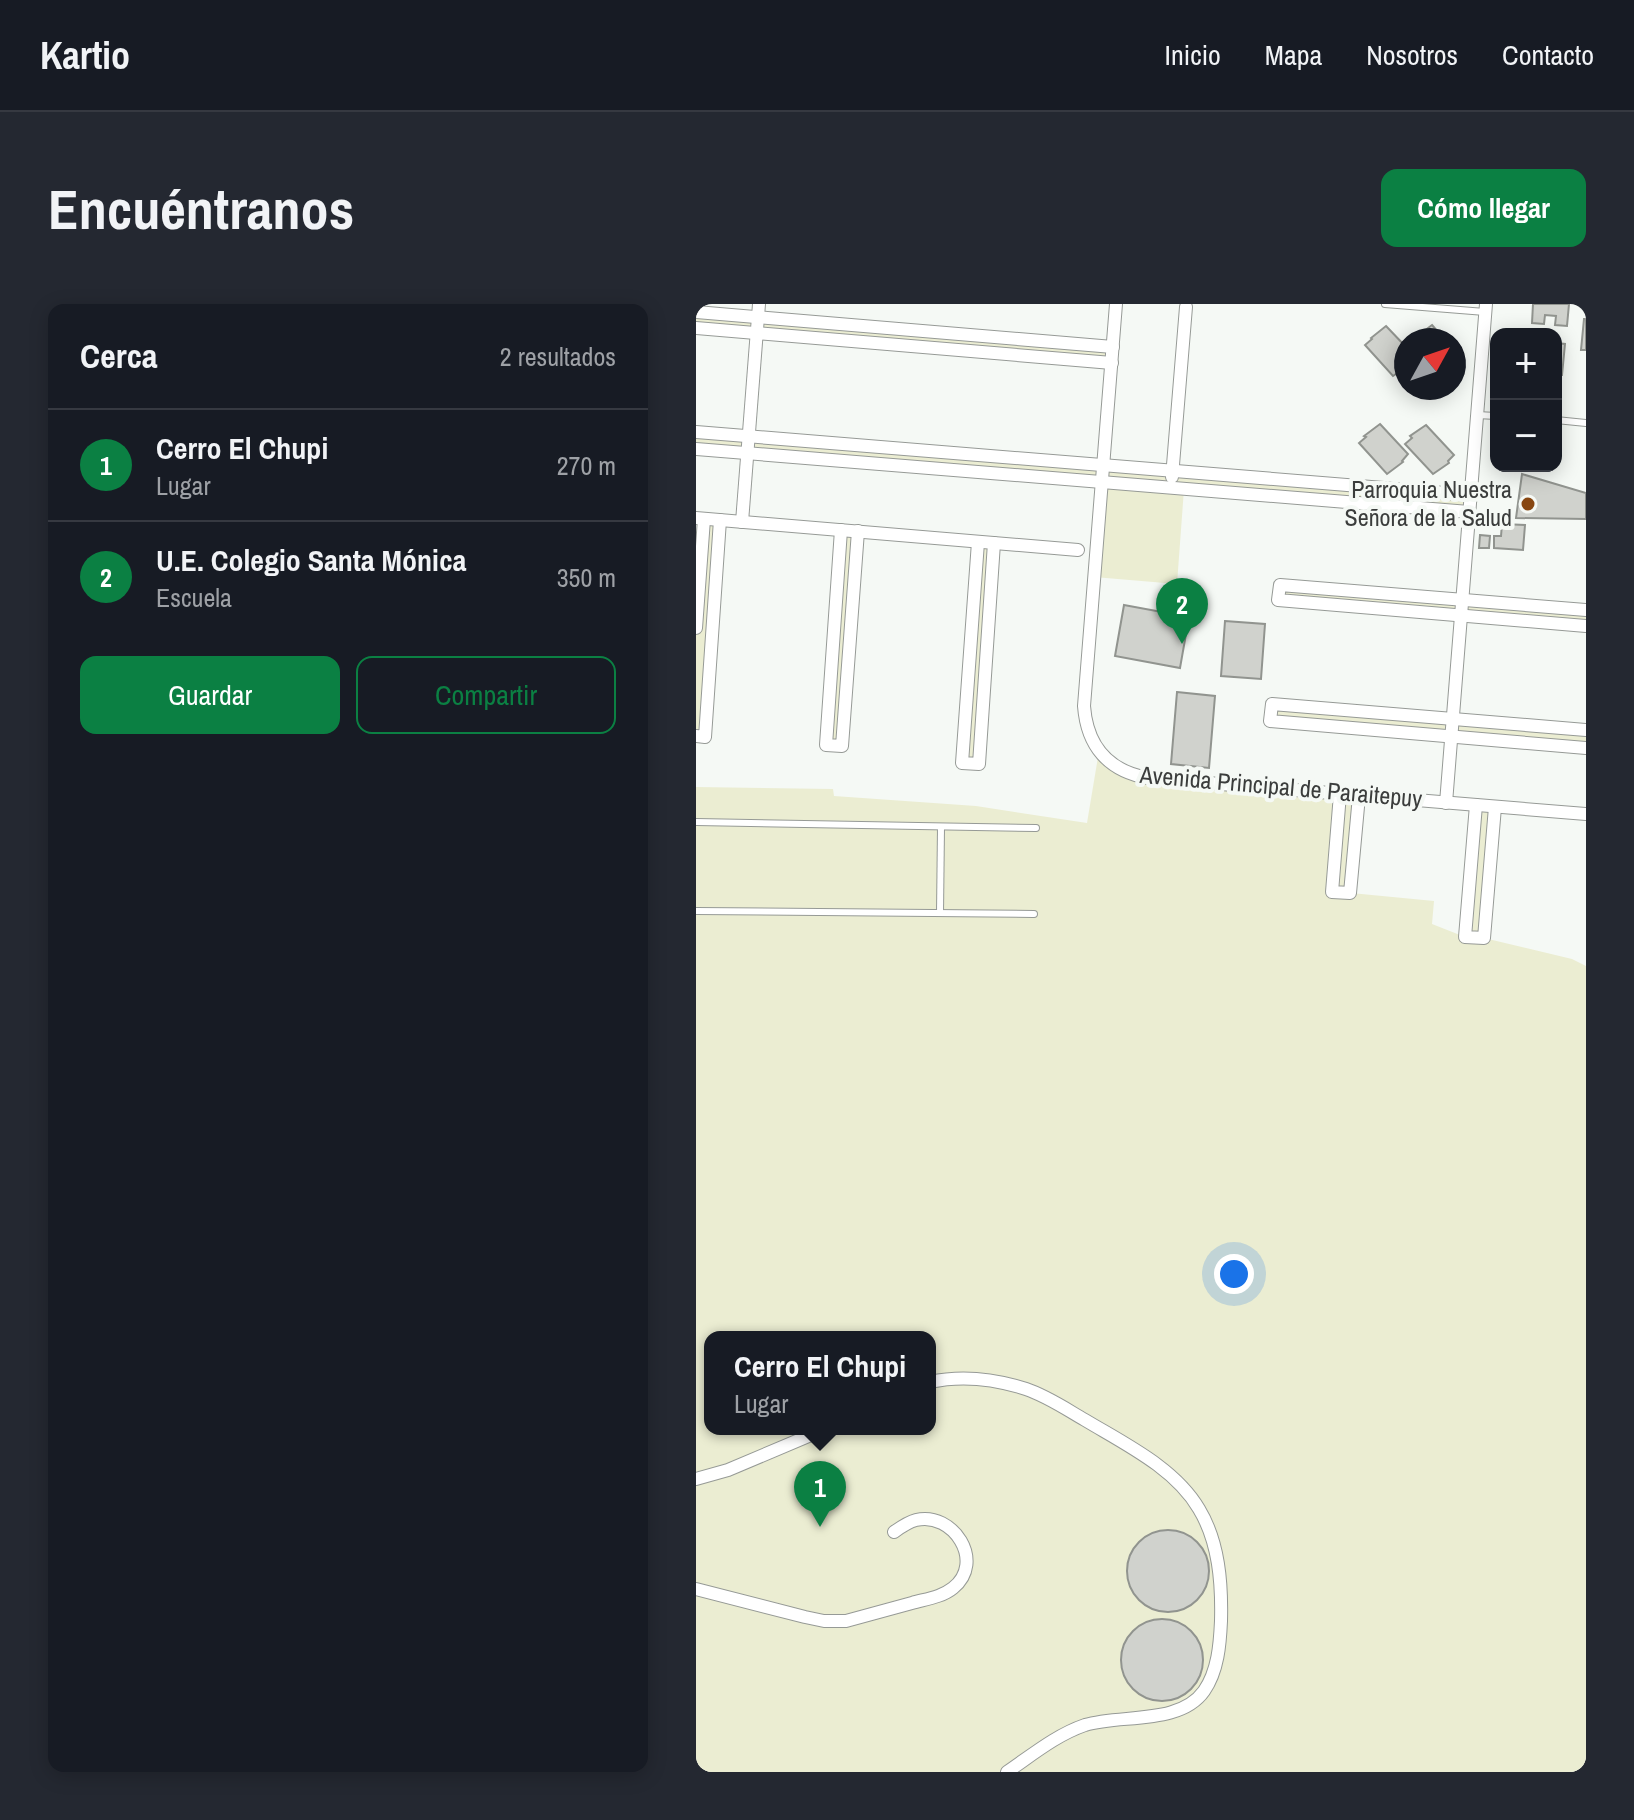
<!DOCTYPE html>
<html lang="es">
<meta charset="utf-8">
<style>
body{margin:0;font-family:"Archivo Narrow",sans-serif;background:#242831;color:#f1f3f6}
.controls{position:absolute;right:24px;top:24px;display:grid;overflow:hidden;border-radius:16px;box-shadow:0 4px 20px #0003}
.controls button{width:72px;height:72px;display:grid;place-items:center;padding:0;border:0;border-bottom:2px solid #363941;background:#171b24;color:#f1f3f6;font:40px sans-serif}
.compass{position:absolute;left:698px;top:24px;width:72px;height:72px;border-radius:50%;background:#171b24;box-shadow:0 4px 20px #0003;rotate:50deg}
.you{position:absolute;left:538px;top:970px;width:28px;height:28px;margin:-20px;border:6px solid #fff;border-radius:50%;background:#1a73e8;box-shadow:0 0 0 12px #1a73e833}
.badge{display:grid;place-items:center;width:52px;height:52px;border-radius:50%;background:#0b8043;color:#fff;font-size:26px;font-weight:700}
.pin{position:absolute;translate:-50% -66px;filter:drop-shadow(0 2px 4px #0008)}
.pin::after{content:'';position:absolute;top:42px;width:28px;height:24px;background:inherit;clip-path:polygon(0 0,100% 0,50% 100%)}
.popup{position:absolute;left:8px;top:1027px;width:232px;height:104px;box-sizing:border-box;display:grid;place-content:center;border-radius:16px;background:#171b24;filter:drop-shadow(0 2px 6px #0005);font-size:26px;white-space:nowrap;color:#9ea1a6}
.popup b{font-size:30px;color:#f1f3f6}
.popup::after{content:'';position:absolute;left:50%;top:100%;margin-left:-16px;border:16px solid transparent;border-top-color:#171b24}
.list{margin:0;padding:0;list-style:none}
h2{display:flex;justify-content:space-between;align-items:center;height:104px;margin:0;padding:0 32px;font-size:34px}
h2 small{font-size:26px;font-weight:400;color:#9ea1a6}
.list li{display:grid;grid-template-columns:52px 1fr auto;gap:24px;align-items:center;box-sizing:border-box;height:112px;padding:0 32px;border-top:2px solid #363941}
.list b{display:block;font-size:30px;white-space:nowrap}
.list p{margin:0;font-size:26px;white-space:nowrap;color:#9ea1a6}
.list em{font-size:26px;font-style:normal;color:#9ea1a6}
.actions{display:flex;gap:16px;padding:24px 32px}
.actions a{flex:1;padding:18px 0;border:2px solid #0b8043;border-radius:16px;text-align:center;font-size:28px;color:#0b8043}
.actions .main{background:#0b8043;color:#fff}
.map{position:relative;flex:none;width:890px;height:1468px;overflow:hidden;border-radius:16px}
header{display:flex;align-items:center;gap:48px;box-sizing:border-box;height:112px;padding:0 40px;background:#171b24;border-bottom:2px solid #363941}
header strong{font-size:38px}
nav{display:flex;gap:44px;margin-inline-start:auto;font-size:28px}
.intro{display:flex;align-items:center;justify-content:space-between;box-sizing:border-box;height:192px;padding:0 48px}
h1{margin:0;font-size:56px}
.button{padding:20px 36px;border-radius:16px;background:#0b8043;color:#fff;font-size:28px;font-weight:700}
main{display:flex;gap:48px;padding:0 48px}
aside{flex:1;background:#171b24;border-radius:16px;box-shadow:0 4px 20px #0003}
.map>svg:first-child{display:block}
</style>
<header>
<strong>Kartio</strong>
<nav><a>Inicio</a><a>Mapa</a><a>Nosotros</a><a>Contacto</a></nav>
</header>
<div class="intro"><h1>Encuéntranos</h1><a class="button">Cómo llegar</a></div>
<main>
<aside>
<h2>Cerca<small>2 resultados</small></h2>
<ul class="list">
<li><span class="badge">1</span><div><b>Cerro El Chupi</b><p>Lugar</p></div><em>270 m</em></li>
<li><span class="badge">2</span><div><b>U.E. Colegio Santa Mónica</b><p>Escuela</p></div><em>350 m</em></li>
</ul>
<div class="actions"><a class="main">Guardar</a><a>Compartir</a></div>
</aside>
<div class="map">
<svg width="890" height="1468" viewBox="0 0 890 1468">
<rect width="100%" height="100%" fill="#f5f9f5"/>
<!-- green -->
<g fill="#ebedd2" fill-rule="evenodd">
<polygon points="0,8 417,43 416,59 0,24"/>
<polygon points="0,129 774,191 773,208 488,185 481,280 398,273 406,179 0,145"/>
<polygon points="8,215 24,216 9,433 0,432 0,324"/>
<polygon points="145,226 162,227 146,442 130,441"/>
<polygon points="282,238 298,239 283,460 266,459"/>
<polygon points="584,281 890,306 890,322 582,296"/>
<polygon points="576,400 890,426 890,444 574,417"/>
<path d="M403,447L430,468L663,492L655,589L738,597L736,620L769,633L780,501L799,503L788,634L876,655L890,662V1468H0V483L137,485L138,492L280,502L391,519ZM14,1033H234V1125H14Z"/>
</g>
<!-- building -->
<g fill="#d0d2cd" stroke="#91948f" stroke-width="2">
<polygon points="837,0 873,0 871,22 859,21 860,12 849,11 848,20 836,19"/>
<polygon points="888,15 890,15 890,46 885,46"/>
<polygon points="736,21 749,36 720,36 721,35 720,33"/>
<polygon points="690,22 710,43 710,63 697,72 669,41 676,35 675,34"/>
<polygon points="860,39 869,40 866,71 860,71"/>
<polygon points="684,120 712,150 706,157 707,158 691,170 663,139 670,133 668,132"/>
<polygon points="730,121 758,151 752,157 753,159 737,170 709,140 716,134 714,132"/>
<polygon points="826,170 890,189 890,215 820,214"/>
<polygon points="806,220 829,221 827,246 798,244 798,232 805,232"/>
<polygon points="784,231 794,232 793,244 783,244"/>
<polygon points="428,301 493,313 484,364 419,352"/>
<polygon points="529,317 569,320 565,375 525,372"/>
<polygon points="481,388 519,392 513,464 475,460"/>
<circle cx="472" cy="1267" r="41"/>
<circle cx="466" cy="1356" r="41"/>
</g>
<g fill="none" stroke-linecap="round" stroke-linejoin="round">
<!-- lane casing -->
<g stroke="#969a96" stroke-width="8">
<g id="lane">
<polyline points="689,0 789,8"/>
<polyline points="781,111 800,112"/>
<polyline points="860,116 890,119"/>
<polyline points="0,518 340,524"/>
<polyline points="0,607 338,610"/>
<polyline points="244,609 245,523"/>
</g>
</g>
<!-- street casing -->
<g stroke="#969a96" stroke-width="14">
<g id="street">
<path d="M420,0L388,402C391,442 412,467 452,474L890,510"/>
<polyline points="0,8 417,43"/>
<polyline points="0,24 416,59"/>
<polyline points="0,128 774,191"/>
<polyline points="0,145 773,208"/>
<polyline points="476,173 490,3"/>
<polyline points="0,214 382,246"/>
<polyline points="46,218 63,0"/>
<polyline points="145,226 130,441 146,442 162,227"/>
<polyline points="282,238 266,459 283,460 298,239"/>
<polyline points="890,306 584,281 582,296 890,322"/>
<polyline points="0,324 8,215"/>
<polyline points="890,426 576,400 574,417 890,444"/>
<polyline points="0,432 9,433 24,216"/>
<polyline points="644,490 636,588 654,589 663,492"/>
<polyline points="750,499 790,0"/>
<polyline points="780,501 769,633 788,634 799,503"/>
<path d="M234,1078C266,1071 299,1075 330,1085C351,1092 370,1105 389,1116C429,1140 479,1164 503,1205C523,1238 526,1279 525,1317C524,1340 522,1367 508,1387C484,1421 426,1410 389,1421C360,1431 336,1451 311,1468"/>
<polyline points="0,1175 32,1166 129,1125"/>
<path d="M0,1285L109,1313L128,1317H150C172,1311 194,1305 216,1299C230,1295 246,1293 257,1284C290,1258 257,1207 220,1216C212,1218 205,1223 198,1228"/>
</g>
</g>
<!-- lane -->
<use href="#lane" stroke="#fff" stroke-width="6"/>
<!-- street -->
<use href="#street" stroke="#fff" stroke-width="12"/>
</g>
<!-- markers -->
<circle fill="#884712" stroke="#f5f9f5" stroke-width="3" cx="832" cy="200" r="8"/>
<g text-anchor="middle" stroke-width="8" stroke-linejoin="round" paint-order="stroke">
<!-- poi labels -->
<g font-size="24" fill="#3b3d3c" stroke="#f5f9f5" text-anchor="end">
<text x="816" y="194">Parroquia Nuestra<tspan x="816" dy="28">Señora de la Salud</tspan></text>
</g>
<!-- street labels -->
<g font-size="24" fill="#3b3d3c" stroke="#f5f9f5">
<text transform="translate(585 483) rotate(5)" y="8">Avenida Principal de Paraitepuy</text>
</g>
</g>
</svg>
<div class="controls">
<button>+</button>
<button>−</button>
</div>
<svg class="compass" viewBox="-18 -18 36 36"><path d="M0-13l5 13h-10z" fill="#e53935"/><path d="M0 13l5-13h-10z" fill="#9ea1a6"/></svg>
<div class="you"></div>
<div class="pin badge" style="left:124px;top:1223px">1</div>
<div class="popup"><b>Cerro El Chupi</b>Lugar</div>
<div class="pin badge" style="left:486px;top:340px">2</div>
</div>
</main>
